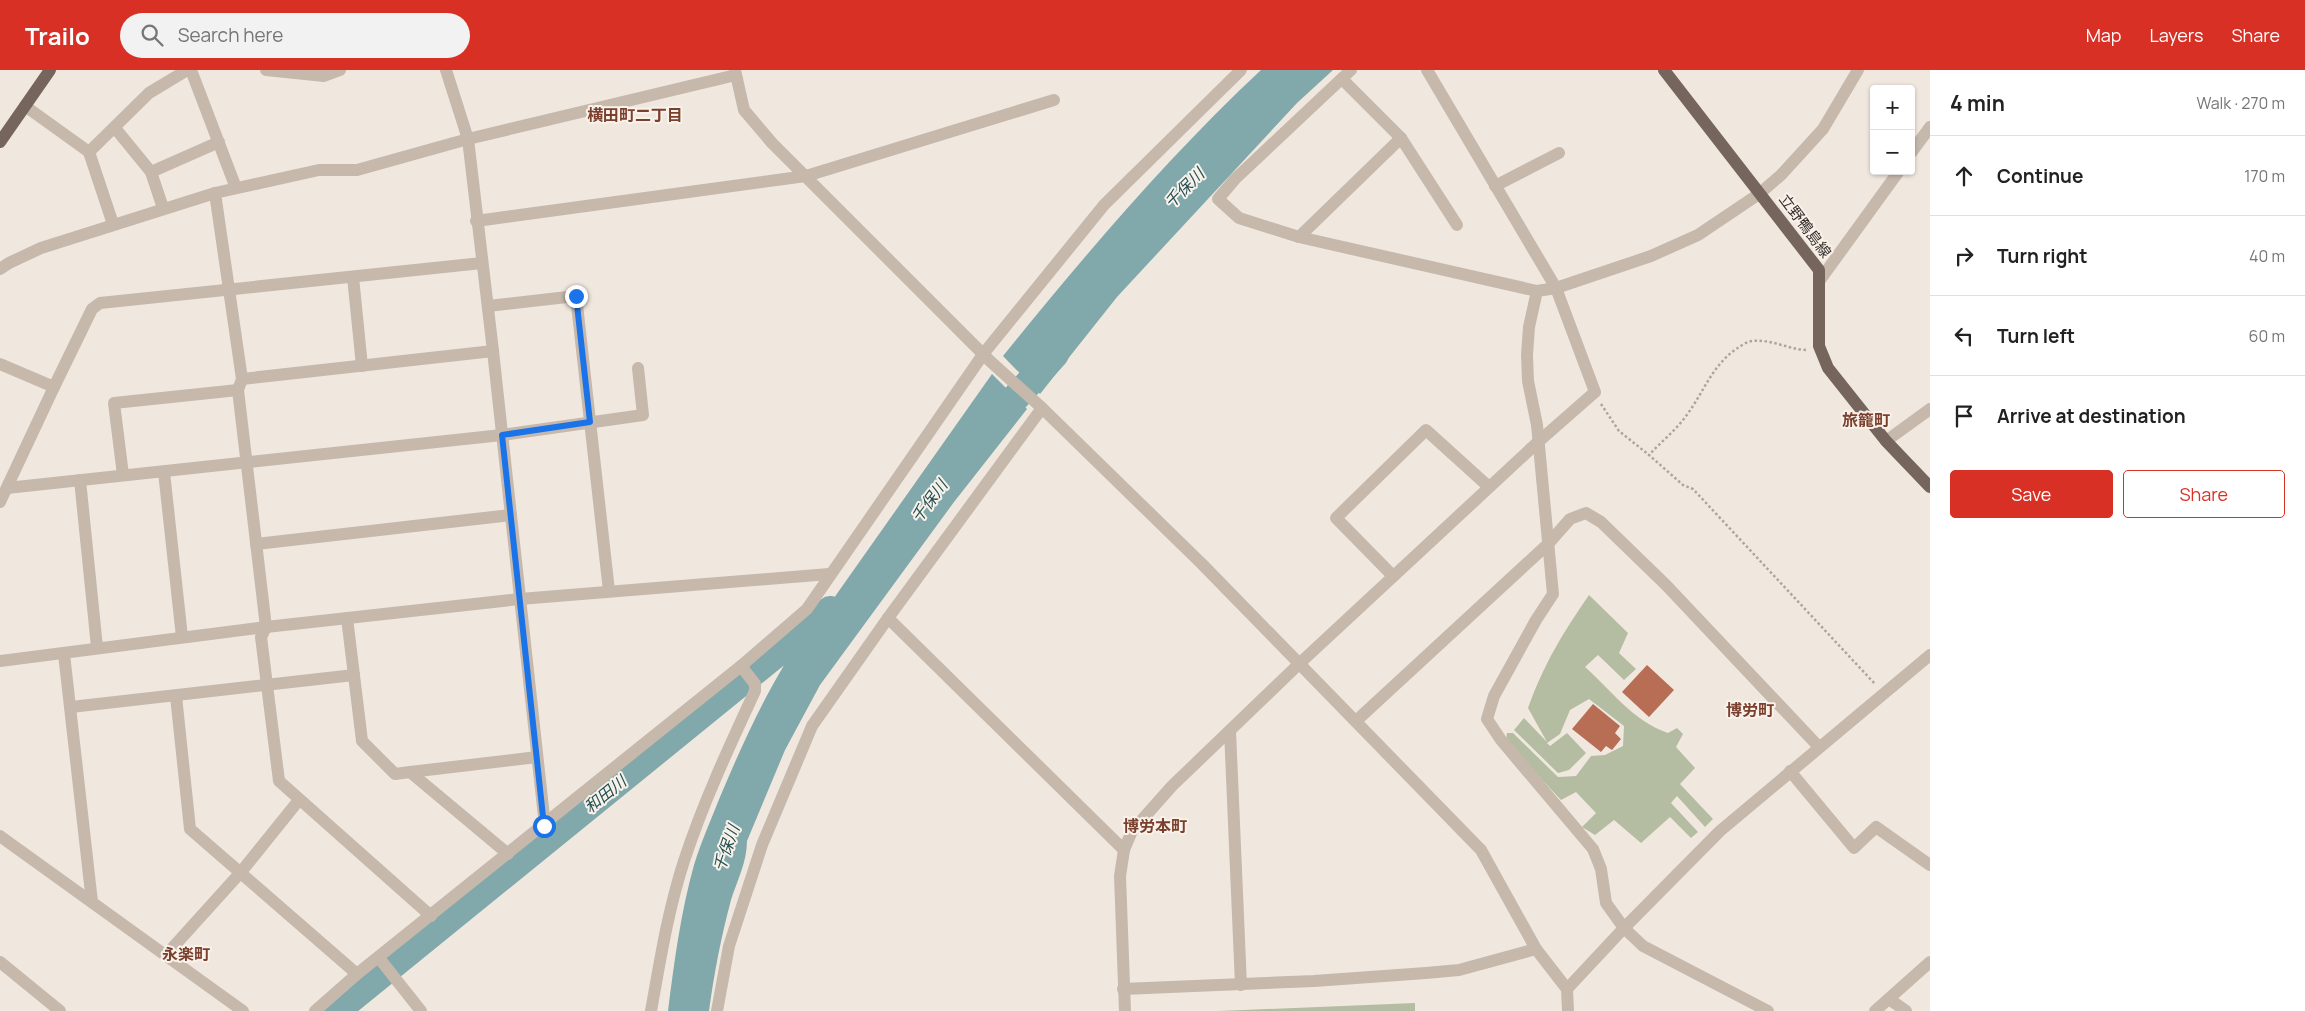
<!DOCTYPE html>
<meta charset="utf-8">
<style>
body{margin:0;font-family:Manrope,"Noto Sans JP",sans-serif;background:#f2f2f2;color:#222}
.controls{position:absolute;right:15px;top:15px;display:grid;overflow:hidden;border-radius:5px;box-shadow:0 1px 4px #0004}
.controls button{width:45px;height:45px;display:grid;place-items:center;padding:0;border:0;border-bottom:1px solid #e0e0e0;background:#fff;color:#222;font:25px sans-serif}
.stop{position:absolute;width:15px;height:15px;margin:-11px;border:4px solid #1a73e8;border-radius:50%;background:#fff}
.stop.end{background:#1a73e8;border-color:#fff;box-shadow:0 1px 5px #0008}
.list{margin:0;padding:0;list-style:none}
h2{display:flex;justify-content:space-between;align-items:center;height:65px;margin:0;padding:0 20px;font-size:21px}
h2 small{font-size:16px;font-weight:400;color:#767676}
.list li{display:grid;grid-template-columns:32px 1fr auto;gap:15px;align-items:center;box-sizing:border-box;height:80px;padding:0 20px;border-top:1px solid #e0e0e0}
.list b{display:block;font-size:19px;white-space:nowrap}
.list em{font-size:16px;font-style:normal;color:#767676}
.actions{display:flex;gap:10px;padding:15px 20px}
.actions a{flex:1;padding:11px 0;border:1px solid #d93025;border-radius:5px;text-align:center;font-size:18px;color:#d93025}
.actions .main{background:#d93025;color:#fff}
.icon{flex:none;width:28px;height:28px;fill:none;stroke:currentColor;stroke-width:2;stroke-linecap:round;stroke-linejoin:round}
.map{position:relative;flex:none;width:1930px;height:941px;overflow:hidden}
header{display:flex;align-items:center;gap:30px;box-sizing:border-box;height:70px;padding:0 25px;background:#d93025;color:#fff}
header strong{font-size:24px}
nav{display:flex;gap:28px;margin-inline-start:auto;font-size:18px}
.search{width:350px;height:45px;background:#f2f2f2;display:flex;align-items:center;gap:12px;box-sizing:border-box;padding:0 18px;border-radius:28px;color:#767676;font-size:19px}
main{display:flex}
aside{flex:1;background:#fff}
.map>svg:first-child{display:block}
</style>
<header>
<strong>Trailo</strong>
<div class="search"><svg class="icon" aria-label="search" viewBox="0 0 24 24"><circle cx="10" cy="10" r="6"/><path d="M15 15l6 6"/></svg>Search here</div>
<nav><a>Map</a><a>Layers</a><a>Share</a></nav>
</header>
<main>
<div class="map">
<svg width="1930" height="941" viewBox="0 0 1930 941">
<rect width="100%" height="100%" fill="#f0e8df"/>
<!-- green -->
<g fill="#b4bda1">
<path d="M1589,525L1628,563L1619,583L1636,599L1624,610L1598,585L1585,597C1612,621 1633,651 1668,663L1677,658L1683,664L1676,677L1695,698L1680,714L1713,749L1705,757L1677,726L1671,733L1698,762L1691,768L1670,747L1641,773L1614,750L1595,765L1582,757L1596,743L1576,722L1561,730L1506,671L1507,663H1513L1558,707L1576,706L1591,686L1605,685L1623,676L1624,656L1589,629L1570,640L1560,664L1547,673L1550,676L1567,663L1586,683L1569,700L1558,703L1514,660L1524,648L1547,672L1528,638C1544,594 1562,564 1589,525Z"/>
<polygon points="1415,933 1415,941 1219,941"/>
</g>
<!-- water -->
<g fill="#81a8aa">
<path d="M1261,0H1333L1297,33L1117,227L1040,324L1003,286C1084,186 1167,88 1261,0Z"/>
<path d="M992,304L1027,339L954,432L820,615L785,680L747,771C747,792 737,811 731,830C721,867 714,904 709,941H668C674,893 681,841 694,795C701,772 711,750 720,727C739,682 758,639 783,597L785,592L782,586L800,567L823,534L829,535Z"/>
</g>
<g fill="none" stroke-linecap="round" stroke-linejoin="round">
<!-- river -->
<g stroke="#81a8aa" stroke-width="28">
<polyline points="990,356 1055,284"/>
<polyline points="336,941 830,540"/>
</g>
</g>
<!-- building -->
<g fill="#b86d55">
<polygon points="1647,595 1674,620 1649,647 1622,622"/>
<polygon points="1593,634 1620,656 1615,663 1621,669 1612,680 1606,676 1601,682 1572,659"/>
</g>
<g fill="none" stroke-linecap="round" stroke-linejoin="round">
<!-- path -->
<g stroke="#b2a397" stroke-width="2.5" stroke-dasharray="2.5 2.5" stroke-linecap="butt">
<path d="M1806,280C1787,279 1772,269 1753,271C1747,271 1741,276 1736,279C1711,297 1704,322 1686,346C1676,360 1661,372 1649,385L1683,415L1693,419L1875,614"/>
<polyline points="1601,334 1619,361 1649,385"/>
</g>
<!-- minor -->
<g stroke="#c7b8ac" stroke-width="12">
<polyline points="191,0 236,118"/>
<polyline points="266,0 324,6 340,0"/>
<polyline points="446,0 468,69 493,281 545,756"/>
<polyline points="735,0 744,40 772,73 990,291 1042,338 1202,494 1481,780 1536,879 1567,919 1568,941"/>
<polyline points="1351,0 1235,109 1218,129 1239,148 1299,167 1401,68"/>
<polyline points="1342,9 1401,68 1457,155"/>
<polyline points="25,36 89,82 149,23 187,0"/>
<polyline points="115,58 151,102 163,138"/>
<polyline points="89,82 113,154"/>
<polyline points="1911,83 1930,57"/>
<polyline points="151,102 219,72"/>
<polyline points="1495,116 1559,83"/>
<polyline points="215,123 242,309 238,320 266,557 261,567 279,711 431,846"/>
<polyline points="476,151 806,106 1054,30"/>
<polyline points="1299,167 1537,221"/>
<polyline points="0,199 9,193 41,178 215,123 319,100 357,100 468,69 736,5"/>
<polyline points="353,207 362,296"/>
<polyline points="1820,210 1899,101"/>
<polyline points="488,236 576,226 609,521"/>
<polyline points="0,294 54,317 0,432"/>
<polyline points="242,309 493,281"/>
<polyline points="54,317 92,239 100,233 482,193"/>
<polyline points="1886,371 1930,339"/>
<polyline points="164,402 182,567"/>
<polyline points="123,405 114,333 238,320"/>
<polyline points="80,410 97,577"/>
<polyline points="7,418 502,365 643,345 638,298"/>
<polyline points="256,474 511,445"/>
<polyline points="1393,506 1336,448 1426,360 1489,417"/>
<polyline points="347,548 362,671 395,704 410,702 508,784"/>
<polyline points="888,548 1124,780"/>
<polyline points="64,584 92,832"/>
<polyline points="0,591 266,557 520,529 829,504"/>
<polyline points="176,626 190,759 357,904"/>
<polyline points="71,637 354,605"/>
<polyline points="1356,651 1548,474 1570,449 1586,443 1601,452 1666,515 1819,677"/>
<polyline points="1230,661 1241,915"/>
<polyline points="1790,701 1854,778 1876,757 1930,795"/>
<polyline points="410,702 537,687"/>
<polyline points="0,766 243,941"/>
<polyline points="166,885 241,802 299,730"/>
<polyline points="379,888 421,941"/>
<polyline points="0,892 60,941"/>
<polyline points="1123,919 1314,911 1426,903 1459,900 1536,879"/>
<polyline points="1567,919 1624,858 1720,761 1930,585"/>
<polyline points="1889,929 1906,941"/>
<polyline points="315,941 357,904 741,596 807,539 984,283 1104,135 1241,0"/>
<path d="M651,941C660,891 668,840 684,791C703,733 729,677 755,621V614L741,596"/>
<polyline points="717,941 729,876 762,775 812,656 888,548 1042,338"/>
<polyline points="1125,941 1120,806 1124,780 1132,761 1172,716 1300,593 1538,372 1595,322 1556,218 1427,0"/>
<polyline points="1768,941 1643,876 1624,858 1606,833 1601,799 1593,779 1501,670 1487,649 1494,626 1536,550 1553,524 1537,355 1528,311 1527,285 1529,257 1537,221 1556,218 1651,186 1698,165 1759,124 1781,105 1823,59 1858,0"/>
<polyline points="1875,941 1930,892"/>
</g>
<!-- major -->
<g stroke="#76655d" stroke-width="12">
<polyline points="1664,0 1819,200 1819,276 1828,298 1886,371 1930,417"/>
<polyline points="0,72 50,0"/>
</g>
</g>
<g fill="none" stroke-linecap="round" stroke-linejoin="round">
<!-- route -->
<polyline stroke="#1a73e8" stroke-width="6" points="544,756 502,365 590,352 576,226"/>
</g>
<g text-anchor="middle" stroke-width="4" stroke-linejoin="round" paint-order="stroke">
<!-- street labels -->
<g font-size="15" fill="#362e2a" stroke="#f8f2eb">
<text transform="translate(1805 156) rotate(53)" y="5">立野鴨島線</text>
</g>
<!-- neighbourhood labels -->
<g font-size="16" font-weight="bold" fill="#7b3f2d" stroke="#f8f2eb">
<text x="635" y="51">横田町二丁目</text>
<text x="1866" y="356">旅籠町</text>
<text x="1750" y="646">博労町</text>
<text x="1155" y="762">博労本町</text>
<text x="186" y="890">永楽町</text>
</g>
<!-- water labels -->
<g font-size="16" font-style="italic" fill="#244f52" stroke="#f8f2eb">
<text transform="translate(1184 118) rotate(-45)" y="6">千保川</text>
<text transform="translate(929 431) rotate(-53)" y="6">千保川</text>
<text transform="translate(605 724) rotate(-39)" y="6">和田川</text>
<text transform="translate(726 778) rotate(-71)" y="6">千保川</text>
</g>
</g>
</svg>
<div class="controls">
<button>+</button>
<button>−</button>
</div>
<div class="stop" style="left:544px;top:756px"></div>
<div class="stop end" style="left:576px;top:226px"></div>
</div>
<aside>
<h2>4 min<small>Walk · 270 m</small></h2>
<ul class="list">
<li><svg class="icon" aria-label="ahead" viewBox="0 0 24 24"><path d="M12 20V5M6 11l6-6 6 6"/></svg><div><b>Continue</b></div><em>170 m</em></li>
<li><svg class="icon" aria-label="right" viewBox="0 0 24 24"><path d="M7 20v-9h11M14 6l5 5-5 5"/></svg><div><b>Turn right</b></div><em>40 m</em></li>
<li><svg class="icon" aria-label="left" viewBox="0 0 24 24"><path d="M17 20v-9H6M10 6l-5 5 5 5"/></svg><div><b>Turn left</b></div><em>60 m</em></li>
<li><svg class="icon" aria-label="arrive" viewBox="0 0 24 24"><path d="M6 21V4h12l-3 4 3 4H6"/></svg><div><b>Arrive at destination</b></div></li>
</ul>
<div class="actions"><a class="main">Save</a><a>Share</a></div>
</aside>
</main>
